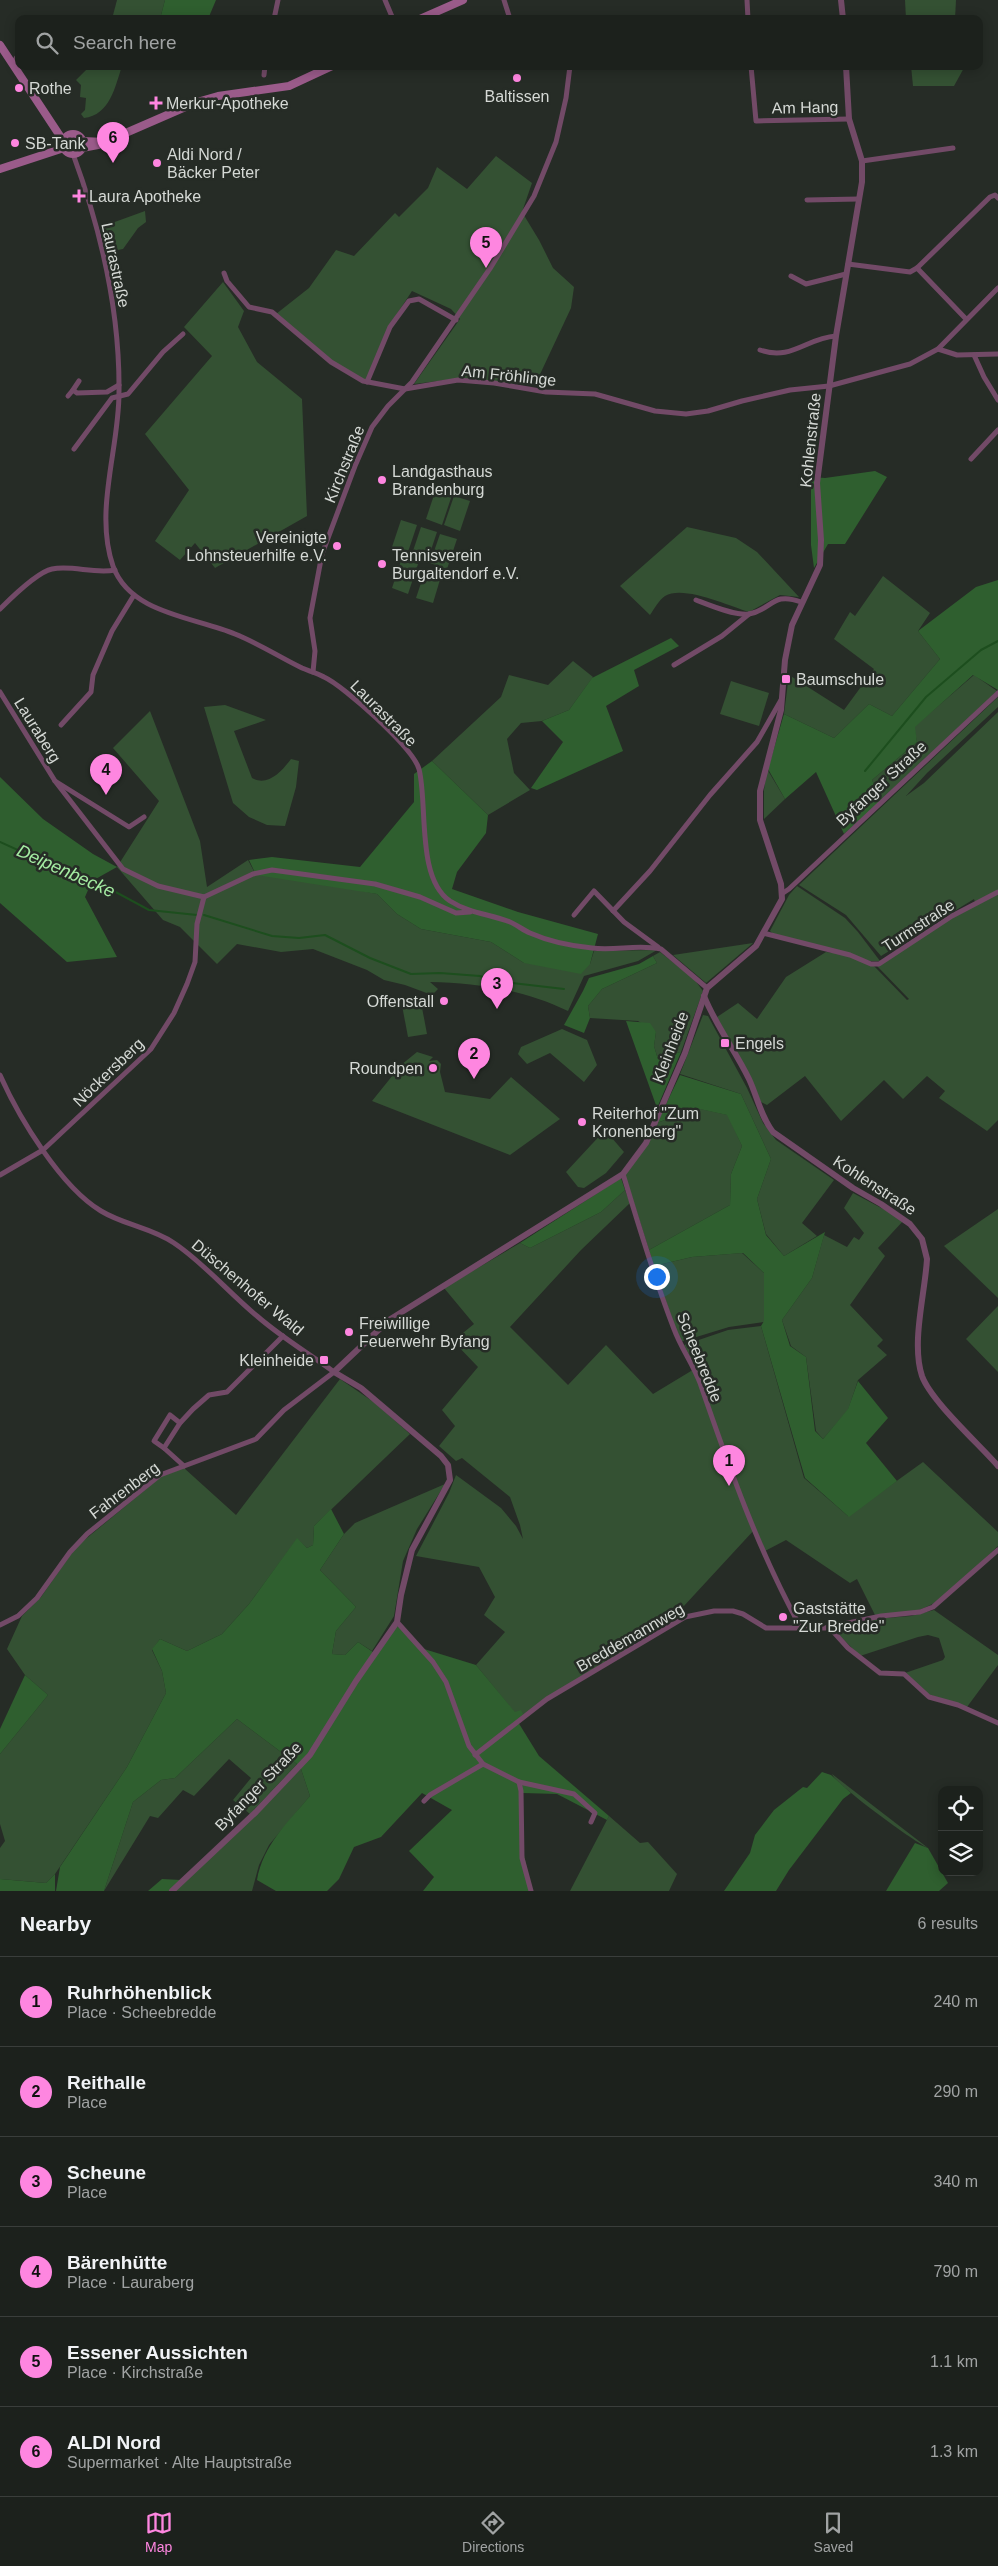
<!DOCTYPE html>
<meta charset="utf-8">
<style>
body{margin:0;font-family:Arial,sans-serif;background:#292e29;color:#f1f3f6}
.controls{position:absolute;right:15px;bottom:15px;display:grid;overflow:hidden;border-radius:10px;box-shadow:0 2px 12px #0003}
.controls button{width:45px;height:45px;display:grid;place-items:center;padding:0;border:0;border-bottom:1px solid #3a3e3b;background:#1c211c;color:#f1f3f6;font:25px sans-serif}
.you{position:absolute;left:656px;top:1276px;width:18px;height:18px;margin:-12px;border:4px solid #fff;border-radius:50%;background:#1a73e8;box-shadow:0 0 0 8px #1a73e833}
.badge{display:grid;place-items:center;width:32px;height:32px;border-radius:50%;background:#fe86e0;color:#111;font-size:16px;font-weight:700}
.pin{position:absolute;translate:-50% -41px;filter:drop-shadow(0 1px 2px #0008)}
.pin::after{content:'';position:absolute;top:26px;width:18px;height:15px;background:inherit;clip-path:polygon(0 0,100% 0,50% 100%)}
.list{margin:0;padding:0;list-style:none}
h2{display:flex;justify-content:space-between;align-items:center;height:65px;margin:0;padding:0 20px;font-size:21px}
h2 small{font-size:16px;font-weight:400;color:#a0a3a3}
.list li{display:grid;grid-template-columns:32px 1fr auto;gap:15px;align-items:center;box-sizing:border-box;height:90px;padding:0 20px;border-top:1px solid #3a3e3b}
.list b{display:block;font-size:19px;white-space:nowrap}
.list p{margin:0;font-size:16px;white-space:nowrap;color:#a0a3a3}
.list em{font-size:16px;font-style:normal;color:#a0a3a3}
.icon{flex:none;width:28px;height:28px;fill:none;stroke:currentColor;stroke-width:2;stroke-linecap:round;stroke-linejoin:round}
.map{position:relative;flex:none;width:998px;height:1891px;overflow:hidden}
.search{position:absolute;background:#1c211c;box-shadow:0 2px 12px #0003;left:15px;right:15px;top:15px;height:55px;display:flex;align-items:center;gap:12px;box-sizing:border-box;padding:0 18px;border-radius:10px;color:#a0a3a3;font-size:19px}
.sheet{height:605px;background:#1c211c}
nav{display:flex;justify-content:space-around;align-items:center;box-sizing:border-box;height:70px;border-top:1px solid #3a3e3b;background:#1c211c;font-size:14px;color:#a0a3a3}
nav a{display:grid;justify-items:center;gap:2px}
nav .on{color:#fe86e0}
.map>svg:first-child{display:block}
</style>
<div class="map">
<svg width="998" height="1891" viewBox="0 0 998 1891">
<rect width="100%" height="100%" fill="#262c26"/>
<!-- green -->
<g fill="#345133">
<polygon points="117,0 165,0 160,19 112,19"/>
<polygon points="905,0 956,0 955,19 906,19"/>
<path d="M90,66H122C115,87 110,115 84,118L81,114L85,110L86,98L80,97L81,85L76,80Z"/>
<polygon points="911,66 965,66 954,86 913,86"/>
<polygon points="496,156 532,183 522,212 539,240 553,268 574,287 571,308 535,385 455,379 414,384 460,319 451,309 412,291 389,326 366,381 345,371 276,314 309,288 336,250 354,256 395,213 399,217 428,188 437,167 467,189"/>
<polygon points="145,211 146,222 138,228 123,249 107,252 101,227"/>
<polygon points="223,282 244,311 238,327 257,362 302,399 307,516 215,568 195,543 180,560 155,541 189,490 145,434 212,356 184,327"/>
<polygon points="436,489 452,495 442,525 426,519"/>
<polygon points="454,496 470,501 460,531 444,525"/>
<polygon points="401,520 417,525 407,555 391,550"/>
<polygon points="421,527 437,532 427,562 411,557"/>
<path d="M687,527L736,538L757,552L799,597L780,595L749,612C728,606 684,585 665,596C659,600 654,609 650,615L620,586Z"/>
<polygon points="440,534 457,539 447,569 430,563"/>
<polygon points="402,558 418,564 408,594 392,588"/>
<polygon points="426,568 442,573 433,603 416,598"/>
<polygon points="883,576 930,613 918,631 940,659 892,716 869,704 834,738 784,714 789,675 844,710 874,669 834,639 850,612 855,616"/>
<polygon points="573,661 593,677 569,710 542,721 521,723 507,739 514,773 530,790 488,815 432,761 501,697 509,675 548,685"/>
<polygon points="974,675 997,691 882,800 872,780 917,742 914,727"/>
<polygon points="731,681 769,693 759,726 720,714"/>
<polygon points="998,697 998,707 927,773 906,796 924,783 998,712 998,891 975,902 974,899 881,956 846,915 799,885"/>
<path d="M225,705L266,720L234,731L252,778C268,787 282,771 291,759L299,761L296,787L285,826L267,825L249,817L233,803L204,707Z"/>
<path d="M150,711L200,841L207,887L248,860L256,875L266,872L377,894L397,914L421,929L491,942L524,963L590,964L594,951L657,950L638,961L584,976L568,1011C525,990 478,983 430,982L438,989L432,995L405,985L384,980L367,970L313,949L281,952L237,944L217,964L180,927L163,920L117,867L159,801L113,748Z"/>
<polygon points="767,769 785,799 764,819 764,790"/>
<polygon points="797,886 845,918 858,932 880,961 870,961 773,934 770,931 789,895"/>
<polygon points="998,894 998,1120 987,1131 939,1098 945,1091 927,1076 903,1099 884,1080 841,1121 805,1076 767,1105 761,1102 717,1017 738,1003 757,1019 786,977 826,952 843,954 874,966 907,1000 909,999 877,966 954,916"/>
<polygon points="753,943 706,983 673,955"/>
<polygon points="660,952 694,979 703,991 681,1052 657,1056 654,1046 656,1032 638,1021 590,1018 588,1006 602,989 657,963 653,956"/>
<polygon points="420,997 427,1034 408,1037 401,1000"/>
<polygon points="703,1015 708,1016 747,1088 763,1123 776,1140 834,1180 802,1223 817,1236 784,1256 766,1234 757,1199 771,1159 741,1094 680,1074"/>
<polygon points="562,1029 587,1040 597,1065 584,1082 550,1053 527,1064 518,1054 521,1047"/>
<polygon points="417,1052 433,1057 429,1061 437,1060 441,1064 440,1072 445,1092 490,1099 511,1077 560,1119 510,1155 372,1101 401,1065"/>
<polygon points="696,1108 728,1115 742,1146 731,1174 730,1205 649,1250 625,1175 657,1123"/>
<polygon points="605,1130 624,1152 606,1173 584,1188 578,1187 566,1172"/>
<path d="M625,1190L630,1203L581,1250L510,1327L568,1385L606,1345L653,1394L696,1368L684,1345L728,1330L761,1326L804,1478L848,1516L923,1462L998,1532V1546C978,1564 950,1598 924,1608C910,1614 890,1613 875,1615L857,1579L850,1583L786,1540L765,1551L755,1529L671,1620L524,1716L515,1713L476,1665L505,1632L484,1615L495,1597L479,1567L416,1556L449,1493L456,1475L501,1508L516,1526L523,1539L520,1525L510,1497L462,1458L456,1461L439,1446L455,1426L442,1410L478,1367L453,1341L474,1324L444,1288L520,1243L530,1248L601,1212Z"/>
<polygon points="853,1193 904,1220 878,1248 885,1256 850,1305 883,1340 877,1346 887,1355 858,1380 848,1410 823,1439 816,1431 806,1357 791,1346 782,1320 812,1278 824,1235 847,1247 854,1237 859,1240 864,1233 844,1208"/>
<polygon points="998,1209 998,1298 944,1246"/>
<polygon points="742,1253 764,1273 764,1322 729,1327 680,1342 654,1266 692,1257"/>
<polygon points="998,1306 998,1372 966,1339"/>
<polygon points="340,1379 375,1403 410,1434 314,1526 313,1545 307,1548 297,1539 249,1604 222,1634 187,1651 160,1639 152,1650 162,1671 166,1693 127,1767 55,1874 46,1883 0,1879 0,1848 5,1841 0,1824 0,1754 48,1695 25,1675 7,1649 22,1616 41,1597 76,1547 162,1476 184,1468 236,1515"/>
<polygon points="445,1484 417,1529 403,1561 394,1616 372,1651 358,1642 345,1655 332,1654 336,1631 356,1607 320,1570 344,1534 355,1523"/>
<polygon points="934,1610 998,1655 998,1665 967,1707 927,1694 905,1673 943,1660 945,1657 939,1638 928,1635 918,1637 860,1656 833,1629 874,1619 911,1616"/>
<polygon points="237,1719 297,1764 250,1814 233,1800 251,1778 229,1759 194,1796 183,1790 158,1818 150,1816 104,1891 133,1802 161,1780 175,1778"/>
<polygon points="301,1769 310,1796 269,1845 259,1865 252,1891 173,1891"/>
<path d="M832,1774L928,1848C914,1842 835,1784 832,1774Z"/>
<polygon points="609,1816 640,1843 648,1842 677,1874 669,1891 570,1891"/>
</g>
<!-- forest -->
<g fill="#2f5f2f">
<polygon points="165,0 216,0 208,19 160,19"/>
<polygon points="875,471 887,477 845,544 828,544 814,568 811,545 811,477 825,478"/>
<polygon points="998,580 998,690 973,675 915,727 917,742 872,780 882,800 844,834 816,772 785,799 768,769 784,714 834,738 869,704 892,716 940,659 918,631 976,587"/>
<polygon points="671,638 679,646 634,670 639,686 606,706 623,751 537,790 531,788 563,742 542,721 569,710 592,678"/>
<polygon points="432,761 488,815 486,833 457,872 452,889 518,912 598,934 590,964 581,974 524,963 491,942 421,929 397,914 377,894 256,875 249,860 272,857 360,867 414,802 414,774"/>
<polygon points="0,777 43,819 93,854 117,867 92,881 85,897 117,957 67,962 0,903"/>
<polygon points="653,956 657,963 602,989 588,1006 590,1018 584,1033 564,1025 583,991 589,978 639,964"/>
<polygon points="626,1021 650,1023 656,1032 654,1046 657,1056 681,1052 657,1108"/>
<polygon points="680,1075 741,1094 771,1159 757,1199 766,1235 784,1256 825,1232 812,1278 782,1320 790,1346 806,1357 815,1431 823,1439 848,1409 858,1381 888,1418 866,1443 897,1481 849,1517 805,1478 761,1326 764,1321 764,1273 743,1253 692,1257 654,1266 649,1250 730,1205 731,1174 742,1146 727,1115 695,1108 657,1123"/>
<polygon points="621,1178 625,1190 601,1212 530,1248 520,1243"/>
<path d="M331,1509L344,1534L320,1570L356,1607L336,1631L332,1654L345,1655L358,1642L376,1654L397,1626L424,1649L476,1665L515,1712L521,1710L524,1716L518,1722L539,1756L609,1816L607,1820L557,1794L523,1793L521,1842L532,1891H423L434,1877L409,1851L452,1810L422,1793L381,1837L354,1847L339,1879L327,1891H276L257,1880C263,1845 288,1822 310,1796L301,1769L173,1891H148L162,1879L181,1880L237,1828L297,1764L237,1719L175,1778L161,1780L133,1802L104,1891H56L60,1867L127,1767L166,1693L162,1671L152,1649L160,1639L187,1651L222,1634L249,1604L297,1538L307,1548L313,1545L314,1526Z"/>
<polygon points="25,1675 48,1695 0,1754 0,1729"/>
<polygon points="822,1772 831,1775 851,1793 843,1799 789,1870 776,1891 724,1891 750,1853 755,1835 774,1810 803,1787 807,1788"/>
<polygon points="915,1843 928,1848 948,1883 939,1891 886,1891"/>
<polygon points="55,1874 55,1891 0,1891 0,1879 46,1883"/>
</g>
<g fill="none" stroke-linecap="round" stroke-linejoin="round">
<!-- stream -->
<g stroke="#1d4e1e" stroke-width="2">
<polyline points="865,771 926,697 981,650 998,641"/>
<polyline points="0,842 55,867 86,876 149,910 197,915"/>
<polyline points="204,915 272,936 299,938 325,935 370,958 411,974 440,973 480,976 494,981 564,989"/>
</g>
<!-- minor -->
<g stroke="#724a67" stroke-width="5">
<polyline points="385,0 393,19"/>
<polyline points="504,0 510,19"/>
<polyline points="747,0 748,19"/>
<polyline points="274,19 278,0"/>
<polyline points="13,63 19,54"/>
<polyline points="751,66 756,121 849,119"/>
<polyline points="264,75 265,66"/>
<path d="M73,154C101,230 120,312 119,393C119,449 94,511 113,566C130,614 195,617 235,634C260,644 279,657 302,668C309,671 317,673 324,677C344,686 413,748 419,769C428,804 416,878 450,901C469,913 489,914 510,922C517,925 523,930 530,933C548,941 572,946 592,948C615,951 638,944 661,949L707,988"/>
<polyline points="862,161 953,148"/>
<polyline points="807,200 859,199"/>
<polyline points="848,264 910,272 917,268 990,197 995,195 998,198"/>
<polyline points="917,268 966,319"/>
<polyline points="224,273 227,281 249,307 272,312 331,362 363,381 405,389 458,380 494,383 546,392 595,394 655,411 686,414 708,411 742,401 790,390 829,386 910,364 938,349 998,288"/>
<polyline points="791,276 806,284 846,274"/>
<polyline points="938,349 957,355 998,354"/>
<path d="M760,350C792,361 806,338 836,336"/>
<polyline points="974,355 984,377 998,400"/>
<polyline points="367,382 390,327 409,301 419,299 456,320"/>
<polyline points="73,390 79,381"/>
<polyline points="68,396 73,390 77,393 107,392 119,385"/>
<polyline points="74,449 112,398 128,394 163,352 183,334"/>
<polyline points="971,459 998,430"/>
<path d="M696,600C709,605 735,616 749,614C772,610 772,591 801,602"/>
<path d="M0,609C11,598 37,572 52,569C72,565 94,574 115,570"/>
<polyline points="674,665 722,636 749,614"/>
<polyline points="313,672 315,651 310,618 322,554 355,466 372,427 388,406 412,382 491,267 534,196 556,142 566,98 570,66"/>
<polyline points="0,692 55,781 123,869 158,886 204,897"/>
<polyline points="61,725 91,692 93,675 112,631 134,595"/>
<polyline points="55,781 129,827 144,817"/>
<polyline points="783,893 789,889 998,693"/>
<polyline points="204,897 253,874 272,870 375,884 420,897 456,913 470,912"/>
<polyline points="613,911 650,871 710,795 757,742 781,700"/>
<polyline points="574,915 594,891 624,922 658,947"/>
<polyline points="763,933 850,955 871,964 879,964 952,916 998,892"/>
<path d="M0,1075C19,1118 61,1187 101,1211C124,1225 152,1228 174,1243C204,1263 229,1293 257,1316C281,1337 308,1353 334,1372L284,1410L256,1439L160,1475L87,1534L70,1552L37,1598L18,1616L0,1625"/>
<path d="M623,1174C639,1226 654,1278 674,1329C681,1348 693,1364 700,1383C729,1467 758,1550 801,1628"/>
<polyline points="0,1175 43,1150 151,1049 174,1013 187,984 195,962 197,924 204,897"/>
<polyline points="164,1448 154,1441 170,1415 180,1423"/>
<polyline points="184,1466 164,1448 180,1423 193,1409 209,1395 227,1392 283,1336"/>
<polyline points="397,1622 433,1662 446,1682 469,1746 483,1764 519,1782 521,1791 522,1858 531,1891"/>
<polyline points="829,1627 848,1648 880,1673 904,1674 929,1697 958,1705 998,1723"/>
<polyline points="475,1755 547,1699 685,1617 714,1611 733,1611 743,1614 766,1628 825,1628 881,1616 920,1612 933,1607 998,1550"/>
<polyline points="519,1782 574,1794 595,1813 591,1822"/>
<polyline points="424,1801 430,1795 483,1764"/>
</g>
<!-- tertiary -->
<g stroke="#724a67" stroke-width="6">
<polyline points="841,0 843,19"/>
<path d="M704,996C716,1026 735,1050 749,1079C757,1096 761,1117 773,1132L853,1188L881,1204L910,1224L922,1239L927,1259C925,1294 911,1343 922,1376C931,1401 979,1444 998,1466"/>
<polyline points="172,1891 256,1812 310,1755 356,1681 397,1622 401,1595 412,1550 450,1480 448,1465 441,1456 361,1388 334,1372 389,1320 623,1174 646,1143 685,1053 707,988 756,946 782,899 781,884 760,820 760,791 781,710 785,660 792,625 820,565 821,540 817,483 836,336 862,182 862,161 849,119 846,66"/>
</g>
<!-- secondary -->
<g stroke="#9a5b8a" stroke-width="8">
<polyline points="420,19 463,0"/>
<polyline points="0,45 64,142"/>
<circle cx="73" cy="144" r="10"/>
<polyline points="83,141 105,142"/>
<polyline points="82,148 98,145 197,102 218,96 289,86 332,66"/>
<polyline points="0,169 64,148"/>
</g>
</g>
<!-- markers -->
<g fill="#fe86e0" stroke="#262c26" stroke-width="2">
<circle cx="517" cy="78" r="5"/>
<circle cx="19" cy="88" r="5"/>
<path d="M153.5 95.5h5v5h5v5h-5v5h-5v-5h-5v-5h5z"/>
<circle cx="15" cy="143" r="5"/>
<circle cx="157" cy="163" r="5"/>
<path d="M76.5 188.5h5v5h5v5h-5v5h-5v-5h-5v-5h5z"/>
<circle cx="382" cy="480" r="5"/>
<circle cx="337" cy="546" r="5"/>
<circle cx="382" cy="564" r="5"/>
<rect x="781" y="674" width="10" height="10" rx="2.5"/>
<circle cx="444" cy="1001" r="5"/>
<rect x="720" y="1038" width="10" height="10" rx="2.5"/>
<circle cx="433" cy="1068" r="5"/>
<circle cx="582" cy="1122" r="5"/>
<circle cx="349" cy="1332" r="5"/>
<rect x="319" y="1355" width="10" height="10" rx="2.5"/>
<circle cx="783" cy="1617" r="5"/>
</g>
<g text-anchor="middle" stroke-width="5" stroke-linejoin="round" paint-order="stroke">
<!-- poi labels -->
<g font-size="16" fill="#d5d9d5" stroke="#262c26" text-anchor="start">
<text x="29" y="94">Rothe</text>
<text x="517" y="102" text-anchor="middle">Baltissen</text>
<text x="166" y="109">Merkur-Apotheke</text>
<text x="25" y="149">SB-Tank</text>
<text x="167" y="160">Aldi Nord /<tspan x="167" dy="18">Bäcker Peter</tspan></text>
<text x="89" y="202">Laura Apotheke</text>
<text x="392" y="477">Landgasthaus<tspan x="392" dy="18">Brandenburg</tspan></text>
<text x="327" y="543" text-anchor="end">Vereinigte<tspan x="327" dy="18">Lohnsteuerhilfe e.V.</tspan></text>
<text x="392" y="561">Tennisverein<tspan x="392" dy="18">Burgaltendorf e.V.</tspan></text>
<text x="796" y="685">Baumschule</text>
<text x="434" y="1007" text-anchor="end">Offenstall</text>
<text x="735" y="1049">Engels</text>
<text x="423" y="1074" text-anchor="end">Roundpen</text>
<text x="592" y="1119">Reiterhof "Zum<tspan x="592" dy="18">Kronenberg"</tspan></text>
<text x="359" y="1329">Freiwillige<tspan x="359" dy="18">Feuerwehr Byfang</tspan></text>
<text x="314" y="1366" text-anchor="end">Kleinheide</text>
<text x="793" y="1614">Gaststätte<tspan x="793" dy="18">"Zur Bredde"</tspan></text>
</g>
<!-- street labels -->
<g font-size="16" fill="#d5d9d5" stroke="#262c26">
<text transform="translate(805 107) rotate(-1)" y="6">Am Hang</text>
<text transform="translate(116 265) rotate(78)" y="6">Laurastraße</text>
<text transform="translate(509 375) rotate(6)" y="6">Am Fröhlinge</text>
<text transform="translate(810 440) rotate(-84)" y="6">Kohlenstraße</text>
<text transform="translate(344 464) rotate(-68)" y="6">Kirchstraße</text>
<text transform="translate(384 713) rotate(45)" y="6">Laurastraße</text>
<text transform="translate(38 730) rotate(58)" y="6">Lauraberg</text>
<text transform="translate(881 783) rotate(-43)" y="6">Byfanger Straße</text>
<text transform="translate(918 925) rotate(-33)" y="6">Turmstraße</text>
<text transform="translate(670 1047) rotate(-69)" y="6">Kleinheide</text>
<text transform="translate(108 1072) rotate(-44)" y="6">Nöckersberg</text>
<text transform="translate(875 1185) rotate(33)" y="6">Kohlenstraße</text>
<text transform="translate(248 1287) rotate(40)" y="6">Düschenhofer Wald</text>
<text transform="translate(700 1357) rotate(68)" y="6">Scheebredde</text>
<text transform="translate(124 1490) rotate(-37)" y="6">Fahrenberg</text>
<text transform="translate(630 1637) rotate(-30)" y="6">Breddemannweg</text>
<text transform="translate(258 1786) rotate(-46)" y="6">Byfanger Straße</text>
</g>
<!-- water labels -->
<g font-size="18" font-style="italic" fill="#a5eda3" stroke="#262c26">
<text transform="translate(66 871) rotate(24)" y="6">Deipenbecke</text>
</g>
</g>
</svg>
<div class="controls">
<button><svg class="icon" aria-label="locate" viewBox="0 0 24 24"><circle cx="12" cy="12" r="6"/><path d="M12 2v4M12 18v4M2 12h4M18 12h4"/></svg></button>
<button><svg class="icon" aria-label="layers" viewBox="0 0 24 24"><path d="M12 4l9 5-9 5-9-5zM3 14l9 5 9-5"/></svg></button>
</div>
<div class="you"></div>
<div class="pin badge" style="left:729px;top:1486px">1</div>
<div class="pin badge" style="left:474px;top:1079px">2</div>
<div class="pin badge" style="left:497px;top:1009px">3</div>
<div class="pin badge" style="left:106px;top:795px">4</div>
<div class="pin badge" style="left:486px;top:268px">5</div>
<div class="pin badge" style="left:113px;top:163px">6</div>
<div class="search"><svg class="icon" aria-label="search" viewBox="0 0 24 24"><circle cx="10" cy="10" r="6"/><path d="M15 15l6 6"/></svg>Search here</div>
</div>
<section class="sheet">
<h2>Nearby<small>6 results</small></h2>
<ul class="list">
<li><span class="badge">1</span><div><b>Ruhrhöhenblick</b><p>Place · Scheebredde</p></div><em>240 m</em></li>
<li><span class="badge">2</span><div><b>Reithalle</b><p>Place</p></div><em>290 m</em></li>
<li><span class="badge">3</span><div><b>Scheune</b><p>Place</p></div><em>340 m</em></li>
<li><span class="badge">4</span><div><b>Bärenhütte</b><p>Place · Lauraberg</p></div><em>790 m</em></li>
<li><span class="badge">5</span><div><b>Essener Aussichten</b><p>Place · Kirchstraße</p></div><em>1.1 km</em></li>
<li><span class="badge">6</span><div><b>ALDI Nord</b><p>Supermarket · Alte Hauptstraße</p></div><em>1.3 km</em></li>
</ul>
</section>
<nav>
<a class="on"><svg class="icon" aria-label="map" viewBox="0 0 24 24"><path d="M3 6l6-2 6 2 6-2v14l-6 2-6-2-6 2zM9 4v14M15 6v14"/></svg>Map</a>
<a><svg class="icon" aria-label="directions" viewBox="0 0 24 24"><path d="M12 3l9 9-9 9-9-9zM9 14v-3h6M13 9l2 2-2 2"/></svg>Directions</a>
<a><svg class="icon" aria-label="saved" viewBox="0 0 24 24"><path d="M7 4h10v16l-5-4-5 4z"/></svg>Saved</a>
</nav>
